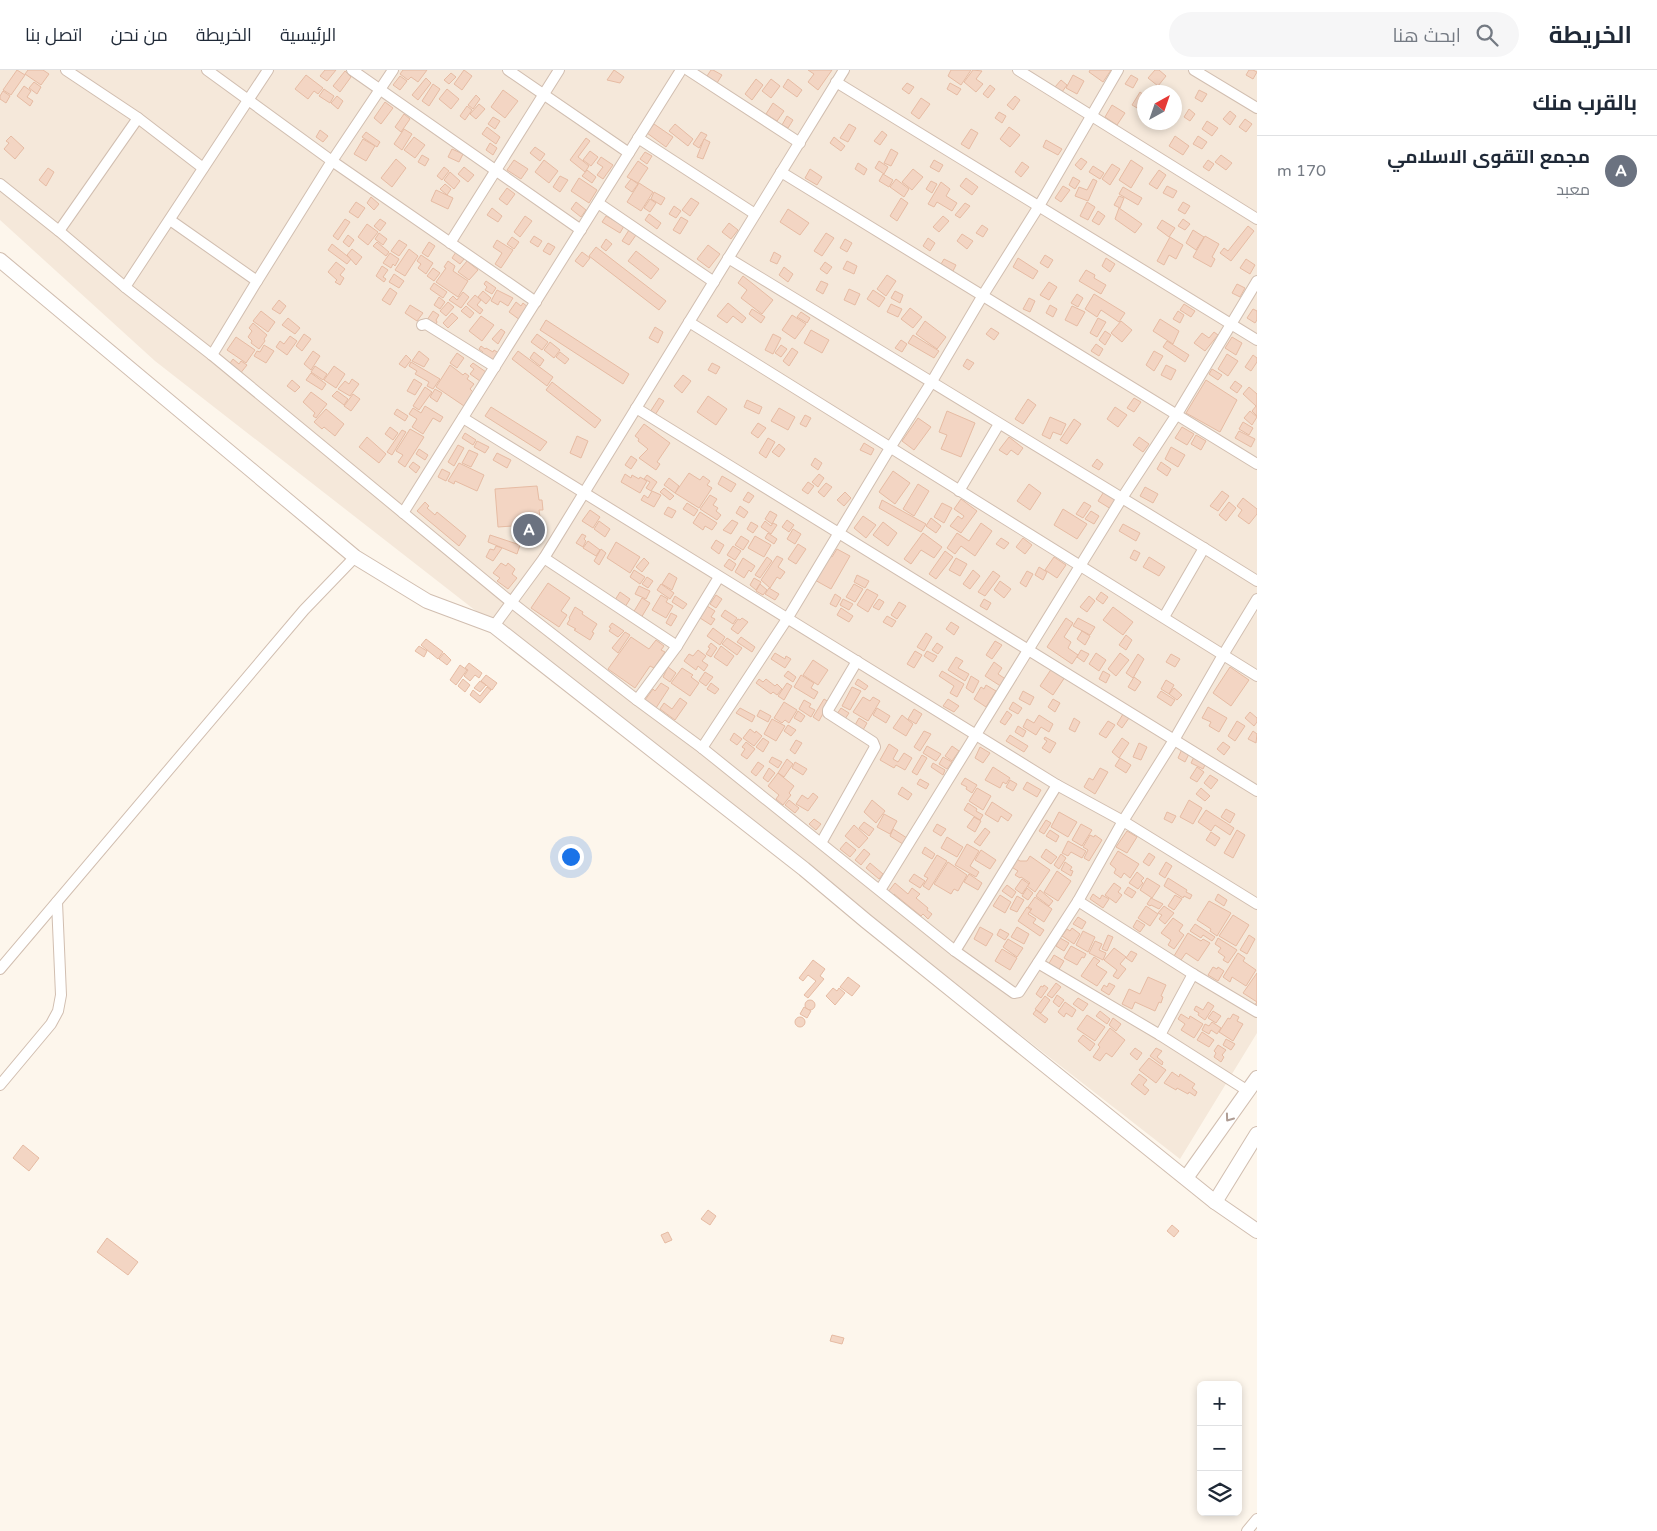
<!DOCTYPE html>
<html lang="ar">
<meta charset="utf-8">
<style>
body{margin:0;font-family:"Varela Round",Cairo,sans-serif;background:#f6f6f7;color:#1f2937;direction:rtl}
.controls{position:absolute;right:15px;bottom:15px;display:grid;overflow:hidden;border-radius:8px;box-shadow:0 2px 8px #0003}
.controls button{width:45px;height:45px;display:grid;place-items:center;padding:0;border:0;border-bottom:1px solid #e0e1e3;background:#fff;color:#1f2937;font:25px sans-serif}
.compass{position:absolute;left:1137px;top:15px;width:45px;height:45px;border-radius:50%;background:#fff;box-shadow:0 2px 8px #0003;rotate:40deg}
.you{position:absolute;left:570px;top:786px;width:18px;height:18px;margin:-12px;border:4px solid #fff;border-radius:50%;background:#1a73e8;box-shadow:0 0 0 8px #1a73e833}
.badge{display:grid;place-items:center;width:32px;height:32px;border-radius:50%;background:#0b8043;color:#fff;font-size:16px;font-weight:700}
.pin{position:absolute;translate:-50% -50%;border:2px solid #fff;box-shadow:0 1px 5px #0006}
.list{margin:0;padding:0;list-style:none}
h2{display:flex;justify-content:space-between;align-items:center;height:65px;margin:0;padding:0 20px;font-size:21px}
h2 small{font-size:16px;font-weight:400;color:#747a83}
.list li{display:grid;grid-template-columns:32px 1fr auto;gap:15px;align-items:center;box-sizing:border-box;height:70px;padding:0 20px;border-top:1px solid #e0e1e3}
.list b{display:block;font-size:19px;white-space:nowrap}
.list p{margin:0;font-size:16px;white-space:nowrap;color:#747a83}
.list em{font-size:16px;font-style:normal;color:#747a83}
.icon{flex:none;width:28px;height:28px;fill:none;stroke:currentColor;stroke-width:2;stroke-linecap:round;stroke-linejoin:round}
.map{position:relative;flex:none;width:1257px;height:1461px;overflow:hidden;direction:ltr}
header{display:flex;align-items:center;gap:30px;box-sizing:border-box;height:70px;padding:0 25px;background:#fff;border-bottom:1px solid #e0e1e3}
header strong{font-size:24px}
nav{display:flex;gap:28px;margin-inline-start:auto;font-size:18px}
.search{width:350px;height:45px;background:#f6f6f7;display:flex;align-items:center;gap:12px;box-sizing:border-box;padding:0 18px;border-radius:28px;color:#747a83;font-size:19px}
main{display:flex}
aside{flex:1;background:#fff}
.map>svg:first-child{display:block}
</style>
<header>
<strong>الخريطة</strong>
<div class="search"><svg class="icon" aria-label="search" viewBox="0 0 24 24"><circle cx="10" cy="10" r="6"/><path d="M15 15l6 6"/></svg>ابحث هنا</div>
<nav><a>الرئيسية</a><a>الخريطة</a><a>من نحن</a><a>اتصل بنا</a></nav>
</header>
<main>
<aside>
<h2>بالقرب منك<small></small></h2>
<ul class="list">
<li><span class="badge" style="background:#6b7280">A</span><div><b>مجمع التقوى الاسلامي</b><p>معبد</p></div><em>170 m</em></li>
</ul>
</aside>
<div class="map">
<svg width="1257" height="1461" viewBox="0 0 1257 1461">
<rect width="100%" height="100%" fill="#fdf6ec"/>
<!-- residential -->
<path fill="#f5e8da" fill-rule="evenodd" d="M0,0H1257V963L1180,1089L155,291L0,150ZM1144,22H1174V52H1144Z"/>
<!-- building -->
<g fill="#f3d5c3" stroke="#e6bba3">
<polygon points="17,0 25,5 11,25 3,20"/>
<polygon points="28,0 43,0 49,4 41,15 25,4"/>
<polygon points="325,0 336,0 327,11 320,6"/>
<polygon points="403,0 427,0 418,12 411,7 408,10 400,4"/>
<polygon points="464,0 472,6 462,20 454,14"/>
<polygon points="614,0 624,7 620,13 607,10"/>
<polygon points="711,0 713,0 722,5 717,13 707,6"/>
<polygon points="808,0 832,0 818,20 808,12 814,4"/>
<polygon points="951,0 971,0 961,15 948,6"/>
<polygon points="973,0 982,1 976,9 983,14 976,22 964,12"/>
<polygon points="1090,0 1111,0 1103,12 1089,2"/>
<polygon points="1155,0 1159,0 1166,6 1158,16 1148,8"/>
<polygon points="1249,0 1253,0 1257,2 1253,9 1246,5"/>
<polygon points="345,1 351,7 340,22 333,16"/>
<polygon points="451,3 456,7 449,14 444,10"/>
<polygon points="306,5 323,18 318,24 314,21 308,29 295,19"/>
<polygon points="1073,5 1084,11 1077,24 1066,18"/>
<polygon points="1131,5 1138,9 1133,18 1125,14"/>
<polygon points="400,6 407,11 400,20 393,15"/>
<polygon points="426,8 431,13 418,30 412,25"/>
<polygon points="756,9 763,15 752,30 745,24"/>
<polygon points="771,9 780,16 771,28 762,21"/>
<polygon points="788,9 802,20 797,27 783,17"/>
<polygon points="1061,10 1067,15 1062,22 1055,17"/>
<polygon points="34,12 41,17 37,24 29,18"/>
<polygon points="907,13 914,17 909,24 902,19"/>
<polygon points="950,13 961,19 957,25 947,19"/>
<polygon points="433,14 440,19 429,36 422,31"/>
<polygon points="990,15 995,19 988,28 983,24"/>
<polygon points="24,16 31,21 27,27 33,31 30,36 17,26"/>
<polygon points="324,19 334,26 330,33 319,26"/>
<polygon points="447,19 459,29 451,39 439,29"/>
<polygon points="503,20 518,31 505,48 491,37"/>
<polygon points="1199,20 1207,24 1202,32 1195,28"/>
<polygon points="3,21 10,26 6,33 0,29 0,26"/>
<polygon points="1140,22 1144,25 1144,30 1139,39 1132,35"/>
<polygon points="476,25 480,29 473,39 468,35"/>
<polygon points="337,26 343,31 338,39 331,33"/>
<polygon points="1015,26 1020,30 1013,40 1007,35"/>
<polygon points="921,28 930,34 919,49 911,43"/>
<polygon points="385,32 393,38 381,54 374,48"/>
<polygon points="773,33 784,41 777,51 766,44"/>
<polygon points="479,34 485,39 476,49 470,44"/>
<polygon points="1112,35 1125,43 1117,55 1105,47"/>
<polygon points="467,36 472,40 465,50 460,46"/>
<polygon points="1189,39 1195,44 1190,51 1184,47"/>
<polygon points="1230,41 1236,46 1230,55 1223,49"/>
<polygon points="999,42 1006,46 1002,53 995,48"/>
<polygon points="404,44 410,49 401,62 395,57"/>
<polygon points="787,46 793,50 788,58 782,55"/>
<polygon points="493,47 500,51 495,59 488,54"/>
<polygon points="1245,49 1252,54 1246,62 1239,57"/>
<polygon points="1207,51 1218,58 1212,66 1202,59"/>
<polygon points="654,54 673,67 666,77 647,63"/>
<polygon points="675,54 693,69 688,76 669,61"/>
<polygon points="849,54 856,58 848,72 840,68"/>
<polygon points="487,57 500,67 496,74 482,64"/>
<polygon points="1009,57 1020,65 1010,77 1000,69"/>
<polygon points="404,59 412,64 402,80 394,74"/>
<polygon points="971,59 978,63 969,79 961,74"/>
<polygon points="320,60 328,66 323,72 316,67"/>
<polygon points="882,61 887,65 880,75 874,71"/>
<polygon points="366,62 380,72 377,77 362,67"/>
<polygon points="701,62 707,65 699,78 693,74"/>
<polygon points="11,66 24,78 15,89 4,79 9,73 6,71"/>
<polygon points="1175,66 1189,76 1183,85 1169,76"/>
<polygon points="1198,66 1207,72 1202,79 1193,74"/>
<polygon points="414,67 425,75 415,88 404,80"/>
<polygon points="834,67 845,76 841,81 830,73"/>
<polygon points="586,68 590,71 578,87 589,96 585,102 570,90"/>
<polygon points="363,69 375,76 366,91 354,84"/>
<polygon points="704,69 710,72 703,89 697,87"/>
<polygon points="1046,70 1062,79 1058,85 1043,77"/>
<polygon points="490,73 497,78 493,85 486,80"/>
<polygon points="535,77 545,84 540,91 530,83"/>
<polygon points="452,79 463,84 459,92 448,87"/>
<polygon points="891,79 898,83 891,96 884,93"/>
<polygon points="590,81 598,87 591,96 583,90"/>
<polygon points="645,82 652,86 647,94 640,89"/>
<polygon points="422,85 429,89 425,96 418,92"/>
<polygon points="1221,85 1232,93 1226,100 1215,92"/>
<polygon points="601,87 613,95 603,109 597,105 603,97 597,93"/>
<polygon points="1081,88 1087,92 1081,100 1075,95"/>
<polygon points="396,89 406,98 392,117 381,108"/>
<polygon points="514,90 528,99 521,109 507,100"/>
<polygon points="544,90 558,101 549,113 535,102"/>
<polygon points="934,90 943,95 939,102 930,97"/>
<polygon points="1131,90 1143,98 1131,118 1119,110"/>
<polygon points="1208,90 1214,94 1209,101 1203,97"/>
<polygon points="638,91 648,98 638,113 627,107"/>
<polygon points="879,91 888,97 884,104 875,98"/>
<polygon points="1022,92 1029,97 1021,107 1015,102"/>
<polygon points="858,93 867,99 864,105 855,99"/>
<polygon points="1112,94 1120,99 1110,115 1102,109"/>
<polygon points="1093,96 1104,103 1100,109 1089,102"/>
<polygon points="444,97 449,101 442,110 437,106"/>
<polygon points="464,97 474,105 468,112 458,104"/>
<polygon points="48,98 54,102 46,116 39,110"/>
<polygon points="810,99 822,107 817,115 805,108"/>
<polygon points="913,99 923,107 912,120 902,112"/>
<polygon points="587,100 596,107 592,113 582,106"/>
<polygon points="1159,100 1166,105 1157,119 1149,114"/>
<polygon points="450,102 460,111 454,119 444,110"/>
<polygon points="883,104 893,110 889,117 879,111"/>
<polygon points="560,106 568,110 560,122 553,117"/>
<polygon points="1073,107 1080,111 1075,119 1069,115"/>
<polygon points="579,108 597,120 589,133 571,121"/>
<polygon points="966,108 978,117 972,125 960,116"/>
<polygon points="631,109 638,114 632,122 625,117"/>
<polygon points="896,109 909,119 904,127 890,117"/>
<polygon points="1093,109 1097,111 1088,131 1075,126 1079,117 1087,120"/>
<polygon points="931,111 937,114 932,123 926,119"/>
<polygon points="941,112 950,119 946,126 957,133 952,141 937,132 934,137 928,134"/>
<polygon points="639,113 653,122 641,141 627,132"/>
<polygon points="445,114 451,119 447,125 440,119"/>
<polygon points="1063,116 1070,120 1061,132 1055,128"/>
<polygon points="1167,116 1177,121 1173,128 1163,123"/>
<polygon points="1123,117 1142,128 1138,135 1119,124"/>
<polygon points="507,118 515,124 507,135 499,129"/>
<polygon points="436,120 453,128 448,139 431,131"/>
<polygon points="654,122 665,128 661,135 651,129"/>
<polygon points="1119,126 1124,128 1120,138 1114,135"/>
<polygon points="371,127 379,134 374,140 367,133"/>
<polygon points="691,128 699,133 690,146 682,140"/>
<polygon points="901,128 908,133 897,151 890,146"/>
<polygon points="650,129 656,133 650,142 644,138"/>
<polygon points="356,132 365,138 358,148 349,142"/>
<polygon points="576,132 586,140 581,147 571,139"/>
<polygon points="1087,132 1095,137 1088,150 1080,146"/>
<polygon points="1183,132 1190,136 1185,144 1178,140"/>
<polygon points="965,133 970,136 960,148 955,145"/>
<polygon points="674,136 681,141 676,148 669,144"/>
<polygon points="492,138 502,146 498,152 487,145"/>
<polygon points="1119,138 1142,154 1135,163 1115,149"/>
<polygon points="788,139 809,153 800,165 780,152"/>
<polygon points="1098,141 1105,146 1099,155 1092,151"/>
<polygon points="649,144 661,153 657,159 645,150"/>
<polygon points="525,146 532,151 520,167 514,162"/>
<polygon points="606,146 624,156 620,163 602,152"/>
<polygon points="943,146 949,151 939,162 933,157"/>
<polygon points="681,147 688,151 680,164 673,160"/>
<polygon points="345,149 350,152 338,170 333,166"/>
<polygon points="380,149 386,153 380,161 374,156"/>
<polygon points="1183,149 1190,154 1185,160 1178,156"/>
<polygon points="1162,150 1175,158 1169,167 1157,158"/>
<polygon points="729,153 738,160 731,169 722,162"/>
<polygon points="367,154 378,162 368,175 358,167"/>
<polygon points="982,155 988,159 983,167 976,163"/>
<polygon points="1248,156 1254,161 1231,191 1220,183 1224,178 1228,181"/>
<polygon points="629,160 636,165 629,175 622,171"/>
<polygon points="1193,160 1204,167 1196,180 1186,173"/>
<polygon points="379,163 387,169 383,175 375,169"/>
<polygon points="826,163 834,168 822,186 814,181"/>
<polygon points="962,164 973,171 967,179 957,171"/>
<polygon points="348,165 354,170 349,177 343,172"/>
<polygon points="534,166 542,171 538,177 530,172"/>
<polygon points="1205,166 1219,174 1212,187 1215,189 1211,197 1193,187"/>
<polygon points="512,167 519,172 514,179 507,174"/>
<polygon points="1170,167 1183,175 1176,189 1169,185 1164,195 1157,191"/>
<polygon points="928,168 935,173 930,181 923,176"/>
<polygon points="606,169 612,174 606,181 601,177"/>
<polygon points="845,169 852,173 847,182 840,178"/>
<polygon points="399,170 407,175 399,186 391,181"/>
<polygon points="497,170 513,180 501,198 495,194 502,183 493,177"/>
<polygon points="377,172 389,182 386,186 373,176"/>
<polygon points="429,172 435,176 428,187 422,183"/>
<polygon points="548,173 555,177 550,185 543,181"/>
<polygon points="332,174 351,189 347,194 328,180"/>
<polygon points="708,175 720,184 709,198 697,189"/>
<polygon points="596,177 666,231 659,240 589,186"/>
<polygon points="352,179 362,187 356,195 347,185"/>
<polygon points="409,179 418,186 405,206 395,200"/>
<polygon points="636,181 659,199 651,209 628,191"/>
<polygon points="456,182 464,189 460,194 452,188"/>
<polygon points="582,182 590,188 583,197 575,191"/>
<polygon points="774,182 781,186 777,194 770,191"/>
<polygon points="390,183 399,189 395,196 393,194 391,198 383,193"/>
<polygon points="421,185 433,193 426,204 418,198 421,194 417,191"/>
<polygon points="1045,185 1053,190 1048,198 1040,193"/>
<polygon points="1018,188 1038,201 1033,209 1013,197"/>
<polygon points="1106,188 1115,194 1110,202 1102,196"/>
<polygon points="944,189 956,195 953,201 941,194"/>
<polygon points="1246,189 1255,195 1250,204 1240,198"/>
<polygon points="448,191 455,196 453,201 468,211 458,227 436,212 446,198 444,197"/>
<polygon points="467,191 478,200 469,210 458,202"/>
<polygon points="847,191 857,196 854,204 843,199"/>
<polygon points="336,192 345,199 340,205 344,208 340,215 335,212 337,210 328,202"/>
<polygon points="825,192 832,197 827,204 820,199"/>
<polygon points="382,196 388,200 383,207 386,209 384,212 376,206"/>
<polygon points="784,197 793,204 788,212 779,205"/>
<polygon points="433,198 440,203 434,211 427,206"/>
<polygon points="1086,200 1095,205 1094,208 1106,215 1101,224 1079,211"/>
<polygon points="394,204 404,211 399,218 389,212"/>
<polygon points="887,205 896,211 886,226 877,219"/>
<polygon points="743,206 773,230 762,244 741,228 747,220 738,213"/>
<polygon points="486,211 496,218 492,224 485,220 487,217 484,214"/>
<polygon points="821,211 828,214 823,224 816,220"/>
<polygon points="1049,212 1057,217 1049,230 1040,225"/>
<polygon points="434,213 447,222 443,228 430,219"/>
<polygon points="1237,214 1245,218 1240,227 1232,223"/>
<polygon points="390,218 397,223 390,235 382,230"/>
<polygon points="849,219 860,224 855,235 844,230"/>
<polygon points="497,220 513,228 508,236 500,231 498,235 491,231"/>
<polygon points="873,220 885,228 879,237 867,229"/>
<polygon points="483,221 491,228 486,234 478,227"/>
<polygon points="895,221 903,225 900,233 891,228"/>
<polygon points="463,222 469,227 461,238 449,230 453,226 457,230"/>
<polygon points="1077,224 1083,228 1078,237 1071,233"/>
<polygon points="1094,224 1125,243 1119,252 1101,240 1097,247 1085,239"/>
<polygon points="475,225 481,230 477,235 483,240 480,244 467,234"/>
<polygon points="439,227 445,232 440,239 434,235"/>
<polygon points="1029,228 1035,231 1030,242 1023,239"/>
<polygon points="279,230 286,236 280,244 272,239"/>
<polygon points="448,232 454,237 446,246 440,241"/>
<polygon points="516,232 521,236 523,233 529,238 520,250 509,242"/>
<polygon points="728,233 746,248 742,253 733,246 727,253 717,246"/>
<polygon points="891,234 902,239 898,247 887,242"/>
<polygon points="1184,234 1195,241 1191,247 1180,240"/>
<polygon points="410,235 423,243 417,251 405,243"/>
<polygon points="1050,235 1057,239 1053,247 1046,243"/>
<polygon points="466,236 474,243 470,248 461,241"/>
<polygon points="1072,236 1085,242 1077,256 1065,250"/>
<polygon points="910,238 922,247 913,258 901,249"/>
<polygon points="752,239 765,247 761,253 749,244"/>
<polygon points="1253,239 1257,241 1257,250 1255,253 1247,248"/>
<polygon points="261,241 275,252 268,262 253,251"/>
<polygon points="433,241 439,245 436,250 437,252 435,256 427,250"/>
<polygon points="1178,241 1184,245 1180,253 1173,249"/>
<polygon points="801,242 810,248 807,253 797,247"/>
<polygon points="452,243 458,248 448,258 443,253"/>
<polygon points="792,245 806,254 795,269 782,260"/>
<polygon points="481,246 494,255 482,271 469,261"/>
<polygon points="288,248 300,258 295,264 282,255"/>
<polygon points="1098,248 1106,252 1097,267 1090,263"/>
<polygon points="1160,249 1179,261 1173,274 1153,261"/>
<polygon points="546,250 629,304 623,314 540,260"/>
<polygon points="925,251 946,267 937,279 916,264"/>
<polygon points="1121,251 1132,260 1122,272 1111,263"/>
<polygon points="253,253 267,265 264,269 265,271 259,279 251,273 252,271 248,267 252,261 249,258"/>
<polygon points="655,257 663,262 658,273 649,268"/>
<polygon points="991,258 999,263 994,270 986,264"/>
<polygon points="501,259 505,262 498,274 492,269"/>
<polygon points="811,260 829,270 822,283 804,273"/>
<polygon points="1105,261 1111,265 1105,275 1099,270"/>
<polygon points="1214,262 1218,265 1205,281 1194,273 1202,263 1209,268"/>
<polygon points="304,264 311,269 302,281 296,276"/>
<polygon points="537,264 548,272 542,280 531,272"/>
<polygon points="773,264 781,268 773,284 765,280"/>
<polygon points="913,265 939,281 934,288 908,273"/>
<polygon points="290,266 297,271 287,285 276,277 280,271 284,274"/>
<polygon points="236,267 255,280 246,293 227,280"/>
<polygon points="1232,267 1242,273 1236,285 1225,278"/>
<polygon points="901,270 907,274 902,282 895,278"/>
<polygon points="1167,271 1189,285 1185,292 1163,277"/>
<polygon points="550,272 560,280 554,288 544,280"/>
<polygon points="1096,274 1103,279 1099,286 1091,281"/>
<polygon points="264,275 274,281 266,293 254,286 257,281 260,282"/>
<polygon points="781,275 787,279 781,287 775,283"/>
<polygon points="481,276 485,279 486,278 493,282 494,280 500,284 494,292 482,283 483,282 479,279"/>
<polygon points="792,278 798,282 789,296 783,291"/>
<polygon points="313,281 320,286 311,300 304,294"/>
<polygon points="419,281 429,289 424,297 412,291"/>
<polygon points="518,281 553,307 547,316 512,289"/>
<polygon points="1154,281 1163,286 1154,301 1146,295"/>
<polygon points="534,282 544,290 540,296 530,288"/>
<polygon points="560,282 569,289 565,294 556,287"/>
<polygon points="457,283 464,288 457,298 450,293"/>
<polygon points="1227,284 1238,291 1228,306 1218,299"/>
<polygon points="406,285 411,290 405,298 399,294"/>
<polygon points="1253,285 1257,288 1257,292 1251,301 1245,297"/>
<polygon points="233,289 239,294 241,291 247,295 239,305 228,296"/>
<polygon points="967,289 974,293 969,300 963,296"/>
<polygon points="411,292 440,309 433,319 427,316 429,312 415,304 417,301 409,296"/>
<polygon points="473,293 486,302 480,311 470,304 474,299 470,296"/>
<polygon points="712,293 720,297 716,304 708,300"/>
<polygon points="450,295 463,305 465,303 469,306 467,309 474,314 470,319 473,322 464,336 436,317"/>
<polygon points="1166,295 1176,300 1171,310 1161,305"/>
<polygon points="315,296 327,304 323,310 311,302"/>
<polygon points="334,296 345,304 336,318 324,310"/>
<polygon points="1212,299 1222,305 1218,310 1209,304"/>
<polygon points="311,303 326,314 322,320 306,310"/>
<polygon points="683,305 691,311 682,323 674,316"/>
<polygon points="352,309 359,314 350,326 338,319 345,311 349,314"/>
<polygon points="414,309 422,314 415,325 407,321"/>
<polygon points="292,310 300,317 295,322 287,316"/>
<polygon points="1206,310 1237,330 1220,362 1186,343"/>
<polygon points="1235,311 1242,316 1237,323 1230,318"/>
<polygon points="552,312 601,350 595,358 546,320"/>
<polygon points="425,317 432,322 419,340 413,336"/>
<polygon points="1249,317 1257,324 1257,346 1252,341 1256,336 1243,324"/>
<polygon points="435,319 442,323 437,332 430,327"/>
<polygon points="337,321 348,329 344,335 332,326"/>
<polygon points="311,322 327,334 316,348 313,346 315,343 303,332"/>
<polygon points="353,324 360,329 351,341 344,336"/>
<polygon points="708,326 727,339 716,355 697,342"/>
<polygon points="659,328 664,331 655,345 650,342"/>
<polygon points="1134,328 1141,332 1134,342 1127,338"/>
<polygon points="1028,329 1036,335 1023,354 1015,349"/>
<polygon points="747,330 762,337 759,344 744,337"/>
<polygon points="425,336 443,347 440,352 433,348 423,364 412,357 417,349 409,344 413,338 421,343"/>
<polygon points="491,337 547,372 540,381 485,346"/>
<polygon points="1115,337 1127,345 1118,357 1107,349"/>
<polygon points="779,338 795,347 788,360 771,351"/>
<polygon points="326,339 344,354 335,366 324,357 322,359 314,352"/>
<polygon points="397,339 408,346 405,351 394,344"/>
<polygon points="947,341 975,353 961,387 941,379 947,365 939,362"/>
<polygon points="1250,341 1257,347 1252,355 1244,348"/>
<polygon points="805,345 811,348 806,357 800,354"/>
<polygon points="1050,347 1066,354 1061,365 1053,362 1050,369 1042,365"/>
<polygon points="918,348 931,357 914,380 902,371"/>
<polygon points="1074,349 1081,354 1067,374 1060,370"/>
<polygon points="1243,352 1253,358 1249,365 1239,359"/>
<polygon points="758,353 766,358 758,368 751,363"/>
<polygon points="644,354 670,373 657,392 660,394 656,400 639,388 648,379 638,371 639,369 635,366"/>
<polygon points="390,357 398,363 393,370 385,364"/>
<polygon points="1182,357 1194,364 1187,375 1175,368"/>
<polygon points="410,359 424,367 405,397 398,392 403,385 396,381"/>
<polygon points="402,360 406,362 392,385 387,382"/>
<polygon points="1239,361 1255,369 1251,377 1235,368"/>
<polygon points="465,363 476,370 473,375 462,368"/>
<polygon points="1196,365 1206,371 1201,380 1191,374"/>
<polygon points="577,366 588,371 581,388 570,383"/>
<polygon points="367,367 386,384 379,393 359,377"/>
<polygon points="1009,367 1023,378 1018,385 1011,380 1007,385 999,380"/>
<polygon points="1139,367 1149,374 1143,382 1133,375"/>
<polygon points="768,368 775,372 766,388 759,383"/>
<polygon points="477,371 489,377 485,383 474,377"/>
<polygon points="864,373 874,379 871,385 860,380"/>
<polygon points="779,374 785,379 779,387 772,382"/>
<polygon points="458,375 464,378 454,396 448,392"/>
<polygon points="1171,377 1185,385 1178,397 1165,389"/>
<polygon points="419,379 428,385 425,390 416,384"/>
<polygon points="469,380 478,384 471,397 462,393"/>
<polygon points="497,383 511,390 507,398 493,390"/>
<polygon points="631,386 637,390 631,399 625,395"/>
<polygon points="815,388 822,393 818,400 811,395"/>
<polygon points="1097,389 1103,394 1099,400 1092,396"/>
<polygon points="413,392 420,397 416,403 409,397"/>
<polygon points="1161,392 1171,399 1167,406 1157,399"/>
<polygon points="459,393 484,405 477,421 455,411 454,414 448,411"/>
<polygon points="442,399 450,403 446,411 438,407"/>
<polygon points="893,401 910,413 895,434 879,422"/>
<polygon points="689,403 700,410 703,406 710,411 707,415 712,418 699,438 675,423"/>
<polygon points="625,404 631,408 632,405 639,409 640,407 647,411 640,423 621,412"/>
<polygon points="819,404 824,408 818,417 812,412"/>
<polygon points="647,405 657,412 651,421 646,418 650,412 644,409"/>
<polygon points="722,406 736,414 731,422 718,414"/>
<polygon points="669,408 679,416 675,423 664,415"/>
<polygon points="808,412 814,416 808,424 802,420"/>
<polygon points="826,413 832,417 824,427 818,422"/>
<polygon points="918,414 929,421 914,446 903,439"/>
<polygon points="1029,414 1041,423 1030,440 1017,431"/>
<polygon points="537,416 539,430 542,430 543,440 539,440 541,454 498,457 495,419"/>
<polygon points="1145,417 1158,424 1153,433 1140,426"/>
<polygon points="664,418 674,426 670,430 660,422"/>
<polygon points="1105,420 1118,428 1111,439 1098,431"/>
<polygon points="652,421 661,425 654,437 641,430 644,425 648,428"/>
<polygon points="1222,421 1229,426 1218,441 1210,436"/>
<polygon points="748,422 754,426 749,433 743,430"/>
<polygon points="845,422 851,428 844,436 837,430"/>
<polygon points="710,425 717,429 713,435 718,438 716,441 721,445 717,450 700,439"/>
<polygon points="1243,428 1257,439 1257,444 1249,454 1238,446 1242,440 1237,436"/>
<polygon points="961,429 977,441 961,463 950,456 958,446 962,449 964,446 954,439"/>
<polygon points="882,430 926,454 921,462 879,438"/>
<polygon points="425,432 429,436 427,438 435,445 437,442 466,466 459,476 417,441"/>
<polygon points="1084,432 1091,436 1083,448 1076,444"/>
<polygon points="1229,432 1236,438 1226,451 1219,445"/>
<polygon points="687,433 698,440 694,446 683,439"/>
<polygon points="942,433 952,438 944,453 934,447"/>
<polygon points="740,436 748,442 744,448 736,443"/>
<polygon points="668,437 676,441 672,448 664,444"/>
<polygon points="1063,439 1087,454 1077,469 1054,455"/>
<polygon points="590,440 600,447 593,458 582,451"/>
<polygon points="770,441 777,445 772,454 765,449"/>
<polygon points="1091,441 1099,446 1094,454 1085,449"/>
<polygon points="700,442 717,453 712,460 705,456 703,460 693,453"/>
<polygon points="863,446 876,455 866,468 854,458"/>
<polygon points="931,448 941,456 936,463 926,456"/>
<polygon points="732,450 738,453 731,464 723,460"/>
<polygon points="787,450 794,455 789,462 782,457"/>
<polygon points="599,451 610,459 605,467 594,459"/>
<polygon points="765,451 771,456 773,453 777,455 771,464 761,457"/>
<polygon points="751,452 758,456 753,463 747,459"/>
<polygon points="883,452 897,463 888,476 873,465"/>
<polygon points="981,453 992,461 975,486 961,476 955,484 947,478 957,463 969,471"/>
<polygon points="1123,454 1140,463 1136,471 1119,461"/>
<polygon points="793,459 801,464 795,474 787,469"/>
<polygon points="768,463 777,469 774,474 765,468"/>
<polygon points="923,463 942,477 934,488 921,480 911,494 904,489"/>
<polygon points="582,464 586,466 584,469 586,471 583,477 576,473"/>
<polygon points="490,465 520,475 517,484 488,472"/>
<polygon points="741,466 749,471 743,480 735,475"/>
<polygon points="755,466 771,475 764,487 748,478"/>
<polygon points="1001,468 1009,473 1004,479 996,474"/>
<polygon points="1023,468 1032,475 1025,484 1016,477"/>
<polygon points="716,470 724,475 719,484 711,478"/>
<polygon points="588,471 600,480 596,486 583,478"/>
<polygon points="616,472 640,487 630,503 607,488"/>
<polygon points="798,474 806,479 796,494 788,489"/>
<polygon points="496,476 502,478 493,491 486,487 490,479 494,480"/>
<polygon points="733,476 741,481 735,490 727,485"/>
<polygon points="601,479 606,483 599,495 594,491"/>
<polygon points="837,479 850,486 831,519 813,509 829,485 832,487"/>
<polygon points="1134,480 1140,483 1136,491 1130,488"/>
<polygon points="945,481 953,487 936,509 929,504"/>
<polygon points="777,486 783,489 778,497 785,502 780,509 777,507 770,518 761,510"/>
<polygon points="767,487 772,491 760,508 755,505"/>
<polygon points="1054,487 1066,495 1057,508 1045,500"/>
<polygon points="1149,487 1165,497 1159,506 1143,497"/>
<polygon points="644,488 649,493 642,502 636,497"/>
<polygon points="743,488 755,496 751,502 749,500 744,508 735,502"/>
<polygon points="956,488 967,494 960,506 949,500"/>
<polygon points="729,489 736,494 732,501 724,496"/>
<polygon points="501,493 506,496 508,493 515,499 512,504 517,508 508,519 497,511 500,508 493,503"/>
<polygon points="1039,497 1047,502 1043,510 1035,505"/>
<polygon points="634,500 645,507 640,514 630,507"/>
<polygon points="973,500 980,506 970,519 963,514"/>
<polygon points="993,501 1000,506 985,526 978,522"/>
<polygon points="1027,501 1033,504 1026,517 1020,513"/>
<polygon points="669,503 677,508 672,520 662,514"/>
<polygon points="857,505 869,511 865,518 854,512"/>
<polygon points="647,507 653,511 648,518 642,514"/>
<polygon points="754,508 761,512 756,520 750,515"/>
<polygon points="1000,511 1011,519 1004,528 994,520"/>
<polygon points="548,513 570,528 561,541 567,545 559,557 531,538"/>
<polygon points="661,514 674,523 670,529 657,520"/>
<polygon points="760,514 767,520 763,525 756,521"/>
<polygon points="854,514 863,519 855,532 846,527"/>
<polygon points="639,516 650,521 646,529 635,524"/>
<polygon points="769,518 779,524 775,530 765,524"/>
<polygon points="867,519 878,525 868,542 857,535"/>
<polygon points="620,522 630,529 625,537 615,530"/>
<polygon points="1101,522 1108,527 1103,534 1096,529"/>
<polygon points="835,524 841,528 836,537 830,534"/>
<polygon points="661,525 668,529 666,532 673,536 666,548 652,540"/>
<polygon points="716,525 722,529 716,538 710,534"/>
<polygon points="675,526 687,534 683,539 672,532"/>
<polygon points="1089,526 1095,531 1087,542 1080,537"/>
<polygon points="642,528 650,533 641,548 633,543"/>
<polygon points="843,529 853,534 849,540 840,535"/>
<polygon points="879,529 884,532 879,540 873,537"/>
<polygon points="984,529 991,533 987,540 980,536"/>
<polygon points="899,532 906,536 897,549 891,545"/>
<polygon points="707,536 715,541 711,547 715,549 711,555 700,548"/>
<polygon points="575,537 583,542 582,544 597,554 592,562 594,563 590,570 574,560 576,559 567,554 570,549 569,548"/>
<polygon points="1113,537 1133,552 1123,565 1103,550"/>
<polygon points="841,538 853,546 849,552 837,545"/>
<polygon points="725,540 737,548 733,554 721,546"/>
<polygon points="671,543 677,546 671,556 666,553"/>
<polygon points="887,546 896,551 892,557 883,552"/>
<polygon points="742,548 748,552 738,564 731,559 738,549 740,550"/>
<polygon points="1066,548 1073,553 1064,567 1071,572 1068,578 1078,585 1072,594 1047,577"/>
<polygon points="1078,548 1095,557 1090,565 1073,556"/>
<polygon points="951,552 959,557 954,565 946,559"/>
<polygon points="612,553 624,561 618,567 609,561 611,558 609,557"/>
<polygon points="713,558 725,567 720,575 707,566"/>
<polygon points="1082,561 1090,566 1085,575 1077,569"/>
<polygon points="625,562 630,565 618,583 612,578"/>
<polygon points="926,563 932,567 924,581 917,577"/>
<polygon points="1126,565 1132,570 1126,580 1119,575"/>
<polygon points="631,567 649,579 656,570 664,576 661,580 665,582 654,598 650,596 635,618 608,599"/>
<polygon points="741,567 755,577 752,582 737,572"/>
<polygon points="727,568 742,578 737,585 722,574"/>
<polygon points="426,569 443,582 438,589 421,575"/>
<polygon points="995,571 1002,575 992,589 986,585"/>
<polygon points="711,573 717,578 711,587 706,584 710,578 708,577"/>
<polygon points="937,573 943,577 938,584 932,580"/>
<polygon points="419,576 427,581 424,587 415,581"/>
<polygon points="721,576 734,586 727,596 714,587"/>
<polygon points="698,580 706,586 702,591 708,595 704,601 698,596 696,600 684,591 689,584 693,586"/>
<polygon points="1081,580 1089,584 1084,592 1077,587"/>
<polygon points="915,581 922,585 914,598 907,594"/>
<polygon points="927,581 937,586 933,592 924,586"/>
<polygon points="444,583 451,590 447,595 439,589"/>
<polygon points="775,583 785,589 786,586 791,589 785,598 771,589"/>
<polygon points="1096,583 1106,590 1099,601 1089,594"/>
<polygon points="1120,583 1129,590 1116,606 1108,599"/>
<polygon points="1138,584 1144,589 1133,608 1126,603"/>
<polygon points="1171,584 1180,589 1175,597 1166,592"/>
<polygon points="956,587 963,591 958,598 969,604 965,611 948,600"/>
<polygon points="813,590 828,600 818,615 803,605"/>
<polygon points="994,592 1002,598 998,604 1007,610 1002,617 985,606"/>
<polygon points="469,593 482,603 479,608 475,605 470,611 464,606 468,600 465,598"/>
<polygon points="460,595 467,600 456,615 450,610"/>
<polygon points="668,597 676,603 670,612 663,607"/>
<polygon points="1230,597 1249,610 1231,636 1213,623"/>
<polygon points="682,598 693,605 691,607 699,613 690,626 671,613"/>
<polygon points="1052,598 1065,607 1053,625 1040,616"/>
<polygon points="788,601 796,607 793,612 784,606"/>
<polygon points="942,601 964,614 957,627 950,623 954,616 939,606"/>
<polygon points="1103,601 1110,605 1106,613 1099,609"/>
<polygon points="705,602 713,607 706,616 699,611"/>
<polygon points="486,605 497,613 492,620 481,611"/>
<polygon points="801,605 814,613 811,618 818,622 814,629 794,617"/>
<polygon points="971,606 979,611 973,623 966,618"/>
<polygon points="1134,607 1141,612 1135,621 1128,617"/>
<polygon points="463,609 470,615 465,622 458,616"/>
<polygon points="759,609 763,612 766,609 775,616 777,614 782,619 777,625 773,622 771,624 756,613"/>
<polygon points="858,609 868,616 865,620 855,614"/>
<polygon points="1166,610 1174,615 1169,624 1161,619"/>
<polygon points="480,611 486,615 480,622 474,618"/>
<polygon points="661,613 669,618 656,638 645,630 653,619 655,621"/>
<polygon points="711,613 719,619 715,624 707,619"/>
<polygon points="787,613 792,616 784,630 778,626"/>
<polygon points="986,615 996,621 986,637 974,629 981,617 984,619"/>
<polygon points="487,617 491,620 480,633 470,625 473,620 480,626"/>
<polygon points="852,617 861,621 850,640 842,636"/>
<polygon points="1174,618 1182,625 1177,630 1169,624"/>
<polygon points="1023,621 1034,627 1030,635 1019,629"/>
<polygon points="1161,621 1175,630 1171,636 1157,627"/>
<polygon points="863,627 870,631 873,627 880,631 868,651 853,642"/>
<polygon points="680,628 687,633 675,650 660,639 664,633 672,639"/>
<polygon points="824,629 829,632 819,651 813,647"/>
<polygon points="948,629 959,636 954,642 943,636"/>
<polygon points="1053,629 1060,633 1055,642 1048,637"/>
<polygon points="804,630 811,634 809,637 815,640 811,647 799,639"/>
<polygon points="784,632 797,640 789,653 785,650 782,653 774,648"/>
<polygon points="1013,632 1022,638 1018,644 1009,639"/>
<polygon points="1208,637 1227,648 1219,662 1209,656 1211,652 1202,648"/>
<polygon points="740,638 755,646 752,652 736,643"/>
<polygon points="841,638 849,643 845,649 837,644"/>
<polygon points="877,638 890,646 886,653 873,645"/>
<polygon points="914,639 922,644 916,654 908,649"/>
<polygon points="760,640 771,646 768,652 757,646"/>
<polygon points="798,641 805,646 801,652 794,648"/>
<polygon points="1007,641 1012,645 1005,655 1000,652"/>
<polygon points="1250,642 1257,648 1257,652 1254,656 1245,648"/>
<polygon points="1123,644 1129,648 1122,658 1117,654"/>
<polygon points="902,645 913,654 906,666 893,658"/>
<polygon points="1039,645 1053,654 1049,662 1041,657 1036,665 1023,657 1027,649 1034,653"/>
<polygon points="859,648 867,653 863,660 855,655"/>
<polygon points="1074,648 1080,652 1075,662 1069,659"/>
<polygon points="772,649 785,656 776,671 764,664"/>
<polygon points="1108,651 1115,655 1106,668 1099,664"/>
<polygon points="1237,651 1245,656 1235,671 1228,666"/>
<polygon points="788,655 796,660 791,666 784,661"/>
<polygon points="1018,656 1026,661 1023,667 1015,662"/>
<polygon points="750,659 755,663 756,661 762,666 754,676 743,668"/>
<polygon points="924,661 931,664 920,681 914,677"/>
<polygon points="1253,661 1257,664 1256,673 1248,669"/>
<polygon points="734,663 742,669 737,675 730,670"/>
<polygon points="1010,665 1028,676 1024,682 1006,671"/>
<polygon points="1045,667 1056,673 1050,683 1042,678 1047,671 1044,669"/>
<polygon points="763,668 769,672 763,682 756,677"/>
<polygon points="1122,668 1129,673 1119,688 1112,682"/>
<polygon points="796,670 802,673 795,684 790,680"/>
<polygon points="746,672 755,679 747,689 741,685 745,679 742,677"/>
<polygon points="1223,672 1230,677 1224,685 1217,679"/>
<polygon points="1139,673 1147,677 1141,690 1133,687"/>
<polygon points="889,674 898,680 893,689 898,692 904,683 912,688 905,700 896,695 894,698 880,690"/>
<polygon points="927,676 941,684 936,691 923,683"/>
<polygon points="952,676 959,681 952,691 945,686"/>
<polygon points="980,677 990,683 983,693 975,688"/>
<polygon points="1182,679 1190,682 1185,692 1178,688"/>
<polygon points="922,685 927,688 917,705 912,702"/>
<polygon points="772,687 782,692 778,698 769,692"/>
<polygon points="943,687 952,692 947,699 939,694"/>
<polygon points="1194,687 1206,693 1203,699 1191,693"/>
<polygon points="1120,688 1131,695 1126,703 1115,696"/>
<polygon points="787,689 793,694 784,707 778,703"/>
<polygon points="758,692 764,696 756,706 751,702"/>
<polygon points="795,692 807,699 803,705 792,698"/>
<polygon points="933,693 945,700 943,705 931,697"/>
<polygon points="993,697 1010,708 1006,714 1003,712 1000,718 985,710"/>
<polygon points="1197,697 1204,702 1197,712 1190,708"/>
<polygon points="769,698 775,703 768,712 763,708"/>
<polygon points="1100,698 1108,702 1095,724 1084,717 1089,708 1093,710"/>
<polygon points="778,703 794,716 789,723 791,725 783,735 776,729 779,725 768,716"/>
<polygon points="1210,705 1218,710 1211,719 1204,713"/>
<polygon points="965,708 977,715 972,723 966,719 967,717 961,714"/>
<polygon points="920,709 929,714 926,719 917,714"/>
<polygon points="1010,710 1017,714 1013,721 1006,717"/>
<polygon points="1027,712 1041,720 1037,727 1023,719"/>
<polygon points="902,717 912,724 908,730 898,724"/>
<polygon points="977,718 991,726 983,740 969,731"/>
<polygon points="1201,718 1210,726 1205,731 1196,724"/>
<polygon points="813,723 818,727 808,741 796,734 802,725 808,729"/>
<polygon points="789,730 799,738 795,743 785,735"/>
<polygon points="872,730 885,741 876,753 864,742"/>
<polygon points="1189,730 1202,738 1193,754 1180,747"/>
<polygon points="992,732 1012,745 1008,751 1001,746 998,752 985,744"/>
<polygon points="968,733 977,739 976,741 983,745 980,750 964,740"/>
<polygon points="1226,739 1235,744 1230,753 1221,747"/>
<polygon points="1206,740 1234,758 1230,765 1215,755 1211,761 1198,752"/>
<polygon points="1059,742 1077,752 1068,767 1051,757"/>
<polygon points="1167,742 1176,746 1172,753 1164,749"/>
<polygon points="884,744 897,751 890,764 877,757"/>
<polygon points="974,747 981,751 975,762 967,757"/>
<polygon points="814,749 821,754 816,760 809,754"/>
<polygon points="1046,750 1051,753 1044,764 1039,761"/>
<polygon points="864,752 874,759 869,766 859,758"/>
<polygon points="937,754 946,759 941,766 933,761"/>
<polygon points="1081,754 1092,760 1082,776 1072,770"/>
<polygon points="854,755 868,768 859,778 845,766"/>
<polygon points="985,758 990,762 980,776 974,772"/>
<polygon points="893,759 910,770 906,776 890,766"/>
<polygon points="1050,760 1059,766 1056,772 1046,766"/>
<polygon points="1237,760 1245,765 1233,788 1224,783"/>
<polygon points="1127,761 1137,767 1127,783 1116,777"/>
<polygon points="1211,762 1220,768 1215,776 1206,770"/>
<polygon points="1090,765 1094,767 1095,765 1102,770 1089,791 1084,788 1088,780 1083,777"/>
<polygon points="947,767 963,777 957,787 941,778"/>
<polygon points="1068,771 1086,781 1082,788 1071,782 1068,786 1062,783"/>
<polygon points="846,772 856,780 850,787 840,779"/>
<polygon points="967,774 979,781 970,796 979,802 976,807 955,795"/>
<polygon points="925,777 935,784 932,789 922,783"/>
<polygon points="864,779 870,784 861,795 855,790"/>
<polygon points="1046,779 1057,787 1051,794 1041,787"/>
<polygon points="981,780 996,790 990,799 975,790"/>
<polygon points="1118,781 1139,794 1130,808 1124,803 1121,808 1114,803 1116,799 1110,794"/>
<polygon points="1149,783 1155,787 1149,796 1143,792"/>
<polygon points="1061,784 1066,788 1059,799 1054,795"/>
<polygon points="937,785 947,791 929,820 923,816 928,808 924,806"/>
<polygon points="1030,786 1050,800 1035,822 1027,816 1030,813 1021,807 1020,808 1015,805 1018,801 1010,796 1015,788 1020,791 1027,791"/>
<polygon points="948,792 967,805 958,821 954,819 951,824 934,814"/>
<polygon points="1065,792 1072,797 1070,800 1073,801 1071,806 1061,800"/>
<polygon points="1166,792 1172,796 1165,808 1159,804"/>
<polygon points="870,793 883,804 879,809 866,798"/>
<polygon points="1057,801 1071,811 1058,831 1044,822"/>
<polygon points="1137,802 1144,808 1141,811 1143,813 1138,819 1129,813"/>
<polygon points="914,804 925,811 920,818 909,811"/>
<polygon points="969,804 982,813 978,820 964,812"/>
<polygon points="1147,808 1160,816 1152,828 1140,820"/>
<polygon points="1168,808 1187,820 1186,822 1192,825 1190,829 1184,826 1183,828 1164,816"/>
<polygon points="1022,809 1029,814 1022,824 1015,819"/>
<polygon points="895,813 908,824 912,818 920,824 916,828 928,838 927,840 932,844 928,849 923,844 921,846 894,824 893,826 888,822"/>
<polygon points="1114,813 1121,818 1118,822 1122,825 1116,833 1105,825"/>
<polygon points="1007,815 1016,822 1012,828 1002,821"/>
<polygon points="1128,817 1136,822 1132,828 1124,823"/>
<polygon points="1027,818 1033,823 1028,830 1022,826"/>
<polygon points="1040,820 1053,831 1049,836 1036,826"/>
<polygon points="1093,824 1100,829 1102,825 1109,829 1103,838 1090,829"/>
<polygon points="1218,824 1227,830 1224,836 1215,830"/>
<polygon points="1000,825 1011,832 1005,843 993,836"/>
<polygon points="1175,825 1182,829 1174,840 1168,836"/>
<polygon points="1017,826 1024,830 1017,842 1010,839"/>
<polygon points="1035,827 1052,839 1044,852 1029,842 1032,839 1028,837"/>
<polygon points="1151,828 1163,834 1159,839 1151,835 1150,836 1147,834"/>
<polygon points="1209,831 1231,843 1217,866 1210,861 1211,859 1197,850"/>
<polygon points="1146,836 1158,844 1150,856 1138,848"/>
<polygon points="1164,836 1174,843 1165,854 1159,849 1162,845 1158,843"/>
<polygon points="1027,837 1031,840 1028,844 1036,849 1033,853 1044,860 1040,866 1018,851"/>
<polygon points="1233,845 1249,855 1236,876 1219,866"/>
<polygon points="1078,847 1086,852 1082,859 1073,854"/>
<polygon points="1173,848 1183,855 1179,861 1184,865 1174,879 1168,875 1171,870 1161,863"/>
<polygon points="1137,850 1145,855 1140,862 1133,857"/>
<polygon points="1195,854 1215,867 1212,871 1203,865 1201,868 1190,861"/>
<polygon points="980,857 993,864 986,876 974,869"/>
<polygon points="1017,857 1029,864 1024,874 1011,867"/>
<polygon points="1072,858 1080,864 1074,874 1062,866 1067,859 1070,861"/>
<polygon points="1000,859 1009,864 1005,870 997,865"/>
<polygon points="1083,861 1095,867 1088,882 1076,875"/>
<polygon points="1188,863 1201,871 1203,869 1210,873 1198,891 1186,883 1181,890 1174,886"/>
<polygon points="1108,865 1113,867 1107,881 1102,879"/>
<polygon points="1249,865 1255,869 1247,884 1240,880"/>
<polygon points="1060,868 1069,873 1064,881 1056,876"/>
<polygon points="1218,868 1237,880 1228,893 1223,890 1225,887 1218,882 1221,878 1215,874"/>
<polygon points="1008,869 1023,878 1017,887 1003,877"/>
<polygon points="1095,871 1102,874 1099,880 1106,883 1103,890 1089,883"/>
<polygon points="1071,876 1086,884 1084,888 1082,887 1077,895 1064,888"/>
<polygon points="1114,878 1126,887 1120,894 1126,899 1118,909 1113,906 1117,900 1104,890"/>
<polygon points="1002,879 1017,888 1010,900 995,891"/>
<polygon points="1131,881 1137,884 1132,892 1126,888"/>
<polygon points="1238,883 1245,888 1243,891 1256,900 1246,916 1232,907 1230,912 1223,907"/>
<polygon points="1054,885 1064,891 1058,901 1048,895"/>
<polygon points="1094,887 1100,891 1096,895 1107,902 1097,916 1081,906"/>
<polygon points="813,890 825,899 820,906 824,909 808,928 804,925 816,911 808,905 803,911 799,908"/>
<polygon points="1213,897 1217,899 1218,897 1224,901 1218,911 1208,905"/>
<polygon points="1257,903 1257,939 1253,937 1257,932 1243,923"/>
<polygon points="848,907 860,916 852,926 840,917"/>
<polygon points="1148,907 1166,915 1161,926 1163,927 1161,933 1159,932 1155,941 1135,932 1132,939 1122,934 1129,919 1140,924"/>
<polygon points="1056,913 1061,917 1052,928 1047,925"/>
<polygon points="1109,913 1115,916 1109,925 1101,920 1104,915 1107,917"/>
<polygon points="1044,915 1048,918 1041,928 1036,924 1041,916 1043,917"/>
<polygon points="833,918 837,921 839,918 845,923 835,935 826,926"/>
<polygon points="1057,925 1064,930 1059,937 1053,932"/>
<polygon points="1045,926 1050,930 1041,943 1035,939"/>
<polygon points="1078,928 1088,934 1083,941 1073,934"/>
<circle cx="810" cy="935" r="5"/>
<polygon points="1065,932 1076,940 1072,947 1066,943 1064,947 1058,942"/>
<polygon points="1208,932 1214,936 1205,950 1198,945 1199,943 1194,940 1196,936 1203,940"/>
<polygon points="804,937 811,941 807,948 800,944"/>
<polygon points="1036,940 1048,949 1045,953 1033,944"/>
<polygon points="1100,941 1110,949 1107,954 1096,946"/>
<polygon points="1213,941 1221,946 1216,953 1208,948"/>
<polygon points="1181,944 1189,949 1190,946 1203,954 1194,968 1181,960 1185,954 1178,949"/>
<polygon points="1233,944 1239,947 1237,951 1243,954 1233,971 1219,962 1228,948 1230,949"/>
<polygon points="1087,945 1105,957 1095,971 1077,959"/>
<circle cx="800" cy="952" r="5"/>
<polygon points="1113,948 1121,954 1116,961 1109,955"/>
<polygon points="1212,952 1221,958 1217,964 1211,960 1209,964 1202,960 1205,954 1209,956"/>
<polygon points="1110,958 1125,970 1112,987 1106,983 1100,991 1093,987 1100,977 1098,975"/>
<polygon points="1202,962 1214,970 1209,977 1197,970"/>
<polygon points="1083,965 1095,974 1090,981 1078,971"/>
<polygon points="1226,969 1235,974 1231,980 1223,975"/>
<polygon points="1218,975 1226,980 1222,985 1224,987 1221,992 1214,987 1216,983 1214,981"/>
<polygon points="1135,978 1142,983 1137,990 1130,984"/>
<polygon points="1156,978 1162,981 1157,987 1163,992 1162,995 1150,986"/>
<polygon points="1149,988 1166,1000 1156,1013 1139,1000"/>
<polygon points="1172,1002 1179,1007 1180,1004 1195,1014 1192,1018 1197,1022 1195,1026 1189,1022 1188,1024 1177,1018 1176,1020 1164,1013"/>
<polygon points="1139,1004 1147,1010 1143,1015 1149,1020 1145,1025 1131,1014"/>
<polygon points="23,1075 39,1088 29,1101 13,1088"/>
<polygon points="708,1140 716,1146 710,1155 701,1149"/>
<polygon points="1172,1155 1179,1161 1174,1167 1167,1161"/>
<polygon points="668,1162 672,1170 665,1173 661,1165"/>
<polygon points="107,1168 138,1192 128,1205 97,1182"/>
<polygon points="832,1265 844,1268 842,1274 830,1271"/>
</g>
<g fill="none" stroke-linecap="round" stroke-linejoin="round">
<!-- minor casing -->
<g stroke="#d1beb0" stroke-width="12">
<g id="minor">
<polyline points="66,0 138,48 203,98"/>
<polyline points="207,0 332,91 536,232"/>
<polyline points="352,0 581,160"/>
<polyline points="508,0 629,83"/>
<polyline points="688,0 800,73"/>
<polyline points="1018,0 1257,149"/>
<polyline points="1194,0 1257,38"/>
<polyline points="836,12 1257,270"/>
<polyline points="638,68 755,144"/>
<polyline points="781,102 1257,394"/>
<polyline points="0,114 59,161 125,217 212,285 511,532 637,630 702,678 955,881 1014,923 1019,922 1078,831 1123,751 1174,670 1223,585 1257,529"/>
<polyline points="598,133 714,212"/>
<polyline points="170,150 257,211 212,285"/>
<polyline points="59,161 138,48"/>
<polyline points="450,173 559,0"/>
<polyline points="728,188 1204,478 1257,511"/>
<polyline points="257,211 332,91 393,0"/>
<polyline points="125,217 268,0"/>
<polyline points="689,252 1257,606"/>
<polyline points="422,255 426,254 495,297"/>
<polyline points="636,338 1257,721"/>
<polyline points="463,348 1057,715 1123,751 1257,834"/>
<polyline points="959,421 999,354"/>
<polyline points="403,443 681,0"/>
<polyline points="544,488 677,576"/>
<polyline points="1164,547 1204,478"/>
<polyline points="494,556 544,488 844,0"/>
<polyline points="637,630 677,576 719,507"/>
<polyline points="702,678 787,549 890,378 931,313 983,225 1039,136 1118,0"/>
<polyline points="821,773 875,677 873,672 828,643 828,640 857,591"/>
<polyline points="880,820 1122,428 1177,344 1257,211"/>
<polyline points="1078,831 1193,904 1257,942"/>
<polyline points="955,881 1057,715"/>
<polyline points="1038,893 1160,965 1248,1021"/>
<polyline points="0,899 304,540 355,487"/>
<polyline points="1160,965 1193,904"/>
<polyline points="0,1015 51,954 58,941 61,925 57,832"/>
<polyline points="1247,1461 1257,1449"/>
</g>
</g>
<!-- tertiary casing -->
<g stroke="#d1beb0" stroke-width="16">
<g id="tertiary">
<polyline points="0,190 355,487 427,531 494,556 804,799 866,851 1215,1132 1257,1161"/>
<polyline points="1186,1108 1257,1008"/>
<polyline points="1215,1132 1257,1064"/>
</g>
</g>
<!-- minor -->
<use href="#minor" stroke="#fff" stroke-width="10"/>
<!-- tertiary -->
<use href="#tertiary" stroke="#fff" stroke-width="14"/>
</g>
<!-- one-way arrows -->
<defs><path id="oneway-chevron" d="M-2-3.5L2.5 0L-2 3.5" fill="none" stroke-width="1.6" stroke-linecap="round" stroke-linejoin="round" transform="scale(1.25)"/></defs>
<use stroke="#af9d94" href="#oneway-chevron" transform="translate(1229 1048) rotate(126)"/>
</svg>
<div class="controls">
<button>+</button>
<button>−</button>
<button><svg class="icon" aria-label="layers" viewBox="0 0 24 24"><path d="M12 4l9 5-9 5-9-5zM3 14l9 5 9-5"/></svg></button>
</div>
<svg class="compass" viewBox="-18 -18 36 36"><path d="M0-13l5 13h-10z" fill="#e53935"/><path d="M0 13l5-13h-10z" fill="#747a83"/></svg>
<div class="you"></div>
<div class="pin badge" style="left:529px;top:460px;background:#6b7280">A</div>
</div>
</main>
